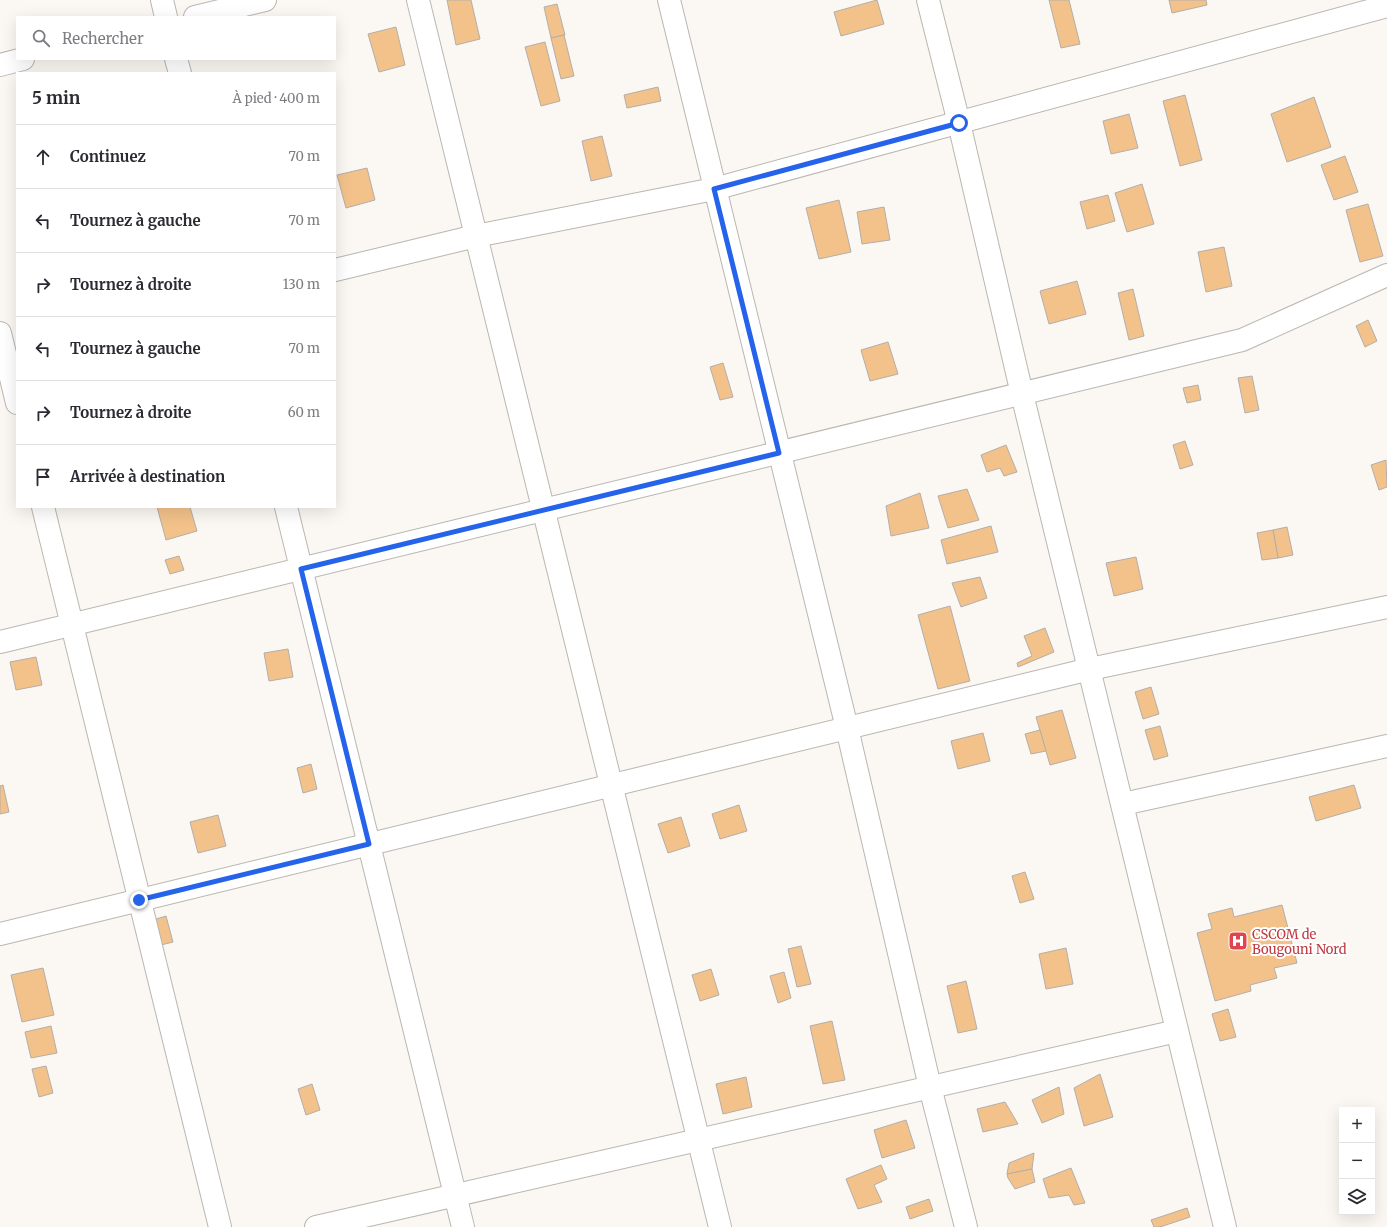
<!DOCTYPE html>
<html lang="fr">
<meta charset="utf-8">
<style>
body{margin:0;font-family:Merriweather,serif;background:#f2f2f3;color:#2b2b33}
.controls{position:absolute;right:12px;bottom:12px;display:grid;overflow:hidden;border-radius:0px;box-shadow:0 4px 16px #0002}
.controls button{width:36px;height:36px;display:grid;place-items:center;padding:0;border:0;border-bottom:1px solid #e1e1e2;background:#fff;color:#2b2b33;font:20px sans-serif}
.stop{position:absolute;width:12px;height:12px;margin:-9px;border:3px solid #2563eb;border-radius:50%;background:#fff}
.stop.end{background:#2563eb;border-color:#fff;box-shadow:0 1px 4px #0008}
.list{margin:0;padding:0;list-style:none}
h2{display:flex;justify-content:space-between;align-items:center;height:52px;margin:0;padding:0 16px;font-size:17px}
h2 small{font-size:13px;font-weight:400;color:#7c7c81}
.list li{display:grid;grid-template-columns:26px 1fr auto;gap:12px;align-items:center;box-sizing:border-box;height:64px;padding:0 16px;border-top:1px solid #e1e1e2}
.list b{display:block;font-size:15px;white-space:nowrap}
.list em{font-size:13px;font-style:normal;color:#7c7c81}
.icon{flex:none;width:22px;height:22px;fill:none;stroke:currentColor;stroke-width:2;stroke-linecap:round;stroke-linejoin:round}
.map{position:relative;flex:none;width:1387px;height:1227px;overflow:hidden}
.search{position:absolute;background:#fff;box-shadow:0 4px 16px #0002;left:16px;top:16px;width:320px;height:44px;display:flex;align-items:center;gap:10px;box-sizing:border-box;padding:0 14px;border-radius:0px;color:#7c7c81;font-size:15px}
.panel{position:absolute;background:#fff;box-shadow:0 4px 16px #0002;left:16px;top:72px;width:320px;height:436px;border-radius:0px}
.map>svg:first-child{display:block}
</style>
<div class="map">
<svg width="1387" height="1227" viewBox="0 0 1387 1227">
<rect width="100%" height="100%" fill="#fbf7f2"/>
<!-- building -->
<g fill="#f3c28a" stroke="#b3aeaa">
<polygon points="447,0 471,0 480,39 456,45"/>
<polygon points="877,0 884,24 841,36 834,12"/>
<polygon points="1049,0 1069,0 1080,44 1061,48"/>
<polygon points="1169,0 1206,0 1207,5 1172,13"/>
<polygon points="557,4 565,35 551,38 544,7"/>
<polygon points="396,27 405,65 379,72 368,34"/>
<polygon points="564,35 574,76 561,79 551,38"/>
<polygon points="545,42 560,101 541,106 525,47"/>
<polygon points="658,87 661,101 627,108 624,95"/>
<polygon points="1185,95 1202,160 1180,166 1163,101"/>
<polygon points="1314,97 1331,147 1287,162 1271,114"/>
<polygon points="1129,114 1138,148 1111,154 1103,121"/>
<polygon points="602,136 612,176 591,181 582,141"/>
<polygon points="1345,156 1358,192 1334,200 1321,165"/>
<polygon points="367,168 375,200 346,208 337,175"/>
<polygon points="1142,184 1154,224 1127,232 1115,193"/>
<polygon points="1108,195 1115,221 1087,229 1080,202"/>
<polygon points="839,200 851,252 819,259 806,208"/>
<polygon points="1368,204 1383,256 1360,262 1346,210"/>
<polygon points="884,207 890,240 862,244 857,212"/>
<polygon points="1224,247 1232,286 1206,292 1198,252"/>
<polygon points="1077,281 1086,314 1049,324 1040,291"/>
<polygon points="1133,289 1144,336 1129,340 1118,293"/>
<polygon points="1368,320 1377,341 1365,347 1356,326"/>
<polygon points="888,342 898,374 870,381 861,350"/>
<polygon points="723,363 733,397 720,400 710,367"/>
<polygon points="1252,376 1259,410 1245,413 1238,378"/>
<polygon points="1198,385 1201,400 1187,403 1183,388"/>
<polygon points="1185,441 1193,465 1180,469 1173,445"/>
<polygon points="1006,445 1017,472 1004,476 1000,468 987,472 981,455"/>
<polygon points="1386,460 1387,487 1379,490 1371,465"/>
<polygon points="967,489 979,520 948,528 938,496"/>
<polygon points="920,493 929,528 891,536 886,506"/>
<polygon points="157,507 190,507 197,531 166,540"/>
<polygon points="991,526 998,552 947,564 941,540"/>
<polygon points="1287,527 1293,555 1278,558 1273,530"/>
<polygon points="1273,530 1278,558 1262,560 1257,533"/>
<polygon points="179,556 184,570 170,574 165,560"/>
<polygon points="1136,557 1143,589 1114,596 1106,563"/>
<polygon points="980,577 987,598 961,607 952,583"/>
<polygon points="950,606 970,681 938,689 918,615"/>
<polygon points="1045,628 1054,652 1018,667 1017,663 1032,656 1024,636"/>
<polygon points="288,649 293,677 269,681 264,653"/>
<polygon points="36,657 42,685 16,690 10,662"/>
<polygon points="1151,687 1159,714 1143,719 1135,692"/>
<polygon points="1062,710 1076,758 1050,765 1036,717"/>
<polygon points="1160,726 1168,756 1154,760 1145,730"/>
<polygon points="1040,730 1046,751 1031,754 1025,734"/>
<polygon points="983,733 990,761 958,769 951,741"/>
<polygon points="311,764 317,789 303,793 297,768"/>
<polygon points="3,785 9,812 0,814 0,786"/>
<polygon points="1354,785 1361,808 1316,821 1309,797"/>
<polygon points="739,805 747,831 720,839 712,814"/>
<polygon points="218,815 226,846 198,853 190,822"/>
<polygon points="681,817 690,846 668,853 658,824"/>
<polygon points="1025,872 1034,899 1020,903 1012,876"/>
<polygon points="1282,905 1297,963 1274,968 1277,978 1250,985 1251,991 1215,1001 1197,933 1212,929 1208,914 1232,908 1234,917"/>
<polygon points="166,916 173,942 157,946 150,921"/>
<polygon points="801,946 811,984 797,987 788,949"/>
<polygon points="1066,948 1073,984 1046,989 1039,954"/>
<polygon points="43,968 54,1015 22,1022 11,975"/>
<polygon points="711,969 719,995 700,1001 692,975"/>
<polygon points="784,972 791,998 778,1003 770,976"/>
<polygon points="966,981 977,1029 958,1033 947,986"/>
<polygon points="1228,1009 1236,1037 1220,1041 1212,1014"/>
<polygon points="832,1021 845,1080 823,1084 810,1026"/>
<polygon points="51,1026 57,1053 31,1058 25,1032"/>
<polygon points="46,1066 53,1093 39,1097 32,1069"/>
<polygon points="1100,1074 1113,1117 1084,1126 1074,1088"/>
<polygon points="746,1077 752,1107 723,1114 716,1084"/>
<polygon points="312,1084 320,1110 306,1115 298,1089"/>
<polygon points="1059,1087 1064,1114 1042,1123 1032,1100"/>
<polygon points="1005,1102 1018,1124 983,1132 977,1109"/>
<polygon points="906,1120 915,1148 882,1158 874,1130"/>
<polygon points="1034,1153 1032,1169 1007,1174 1009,1163"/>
<polygon points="881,1165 887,1179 874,1185 882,1202 858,1209 846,1179"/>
<polygon points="1071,1168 1085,1203 1074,1205 1069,1195 1049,1198 1043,1179"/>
<polygon points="1032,1169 1035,1182 1015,1189 1008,1178 1007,1174"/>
<polygon points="929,1199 933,1211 910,1219 906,1207"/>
<polygon points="1187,1208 1190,1217 1160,1227 1154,1227 1151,1220"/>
</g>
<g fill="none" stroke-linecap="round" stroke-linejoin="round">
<!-- minor casing -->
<g stroke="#bab6b1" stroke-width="24">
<g id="minor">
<polyline points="162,0 166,17"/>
<polyline points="418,0 720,1227"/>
<polyline points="669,0 847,728 930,1087 966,1227"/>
<polyline points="928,0 959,123 1022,394 1225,1227"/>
<polyline points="195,17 265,0"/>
<polyline points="176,59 180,73"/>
<polyline points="0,65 23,59"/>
<polyline points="335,270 476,236 714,189 1387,6"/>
<polyline points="0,333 17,403"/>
<polyline points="43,507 220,1227"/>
<polyline points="286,507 463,1227"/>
<polyline points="0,642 1242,340 1387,275"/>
<polyline points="1123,804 1387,746"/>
<polyline points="0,934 1090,669 1387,607"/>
<polyline points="316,1227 1177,1031"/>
</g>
</g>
<!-- minor -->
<use href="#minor" stroke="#fff" stroke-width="22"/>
</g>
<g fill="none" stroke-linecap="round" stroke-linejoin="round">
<!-- route -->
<polyline stroke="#2563eb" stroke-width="5" points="139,900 369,844 301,569 779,453 714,189 959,123"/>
</g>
<!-- icons -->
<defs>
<g id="hospital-square" transform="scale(1)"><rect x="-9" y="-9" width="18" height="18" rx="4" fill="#e0444e" stroke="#fff"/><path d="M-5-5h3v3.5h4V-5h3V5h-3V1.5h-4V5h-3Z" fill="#fff"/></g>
</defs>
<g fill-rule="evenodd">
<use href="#hospital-square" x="1238" y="941"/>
</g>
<g text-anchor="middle" stroke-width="4" stroke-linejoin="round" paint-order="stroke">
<!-- health labels -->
<g font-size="13" fill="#be3a42" stroke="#fff" text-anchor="start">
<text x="1252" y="939">CSCOM de<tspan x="1252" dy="15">Bougouni Nord</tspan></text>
</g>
</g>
</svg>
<div class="controls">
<button>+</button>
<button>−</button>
<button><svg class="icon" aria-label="layers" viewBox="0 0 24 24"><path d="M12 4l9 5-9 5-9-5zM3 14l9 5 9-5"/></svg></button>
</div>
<div class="stop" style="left:959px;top:123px"></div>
<div class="stop end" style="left:139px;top:900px"></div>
<div class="search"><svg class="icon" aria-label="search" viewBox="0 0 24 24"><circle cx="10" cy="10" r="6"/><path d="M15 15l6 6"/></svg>Rechercher</div>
<section class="panel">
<h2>5 min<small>À pied · 400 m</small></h2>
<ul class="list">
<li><svg class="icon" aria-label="ahead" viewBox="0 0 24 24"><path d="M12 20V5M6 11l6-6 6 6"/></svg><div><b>Continuez</b></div><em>70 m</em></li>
<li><svg class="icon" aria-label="left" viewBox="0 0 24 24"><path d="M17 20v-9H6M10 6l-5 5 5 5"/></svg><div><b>Tournez à gauche</b></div><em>70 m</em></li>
<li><svg class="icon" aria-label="right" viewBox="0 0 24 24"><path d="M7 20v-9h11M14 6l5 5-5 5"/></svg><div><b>Tournez à droite</b></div><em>130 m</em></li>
<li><svg class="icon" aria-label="left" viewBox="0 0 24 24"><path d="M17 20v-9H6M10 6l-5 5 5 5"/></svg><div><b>Tournez à gauche</b></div><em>70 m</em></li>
<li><svg class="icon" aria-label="right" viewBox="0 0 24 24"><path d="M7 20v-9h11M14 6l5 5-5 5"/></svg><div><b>Tournez à droite</b></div><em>60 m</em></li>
<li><svg class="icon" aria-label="arrive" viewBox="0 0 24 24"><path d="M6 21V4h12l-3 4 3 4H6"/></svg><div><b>Arrivée à destination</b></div></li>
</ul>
</section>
</div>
